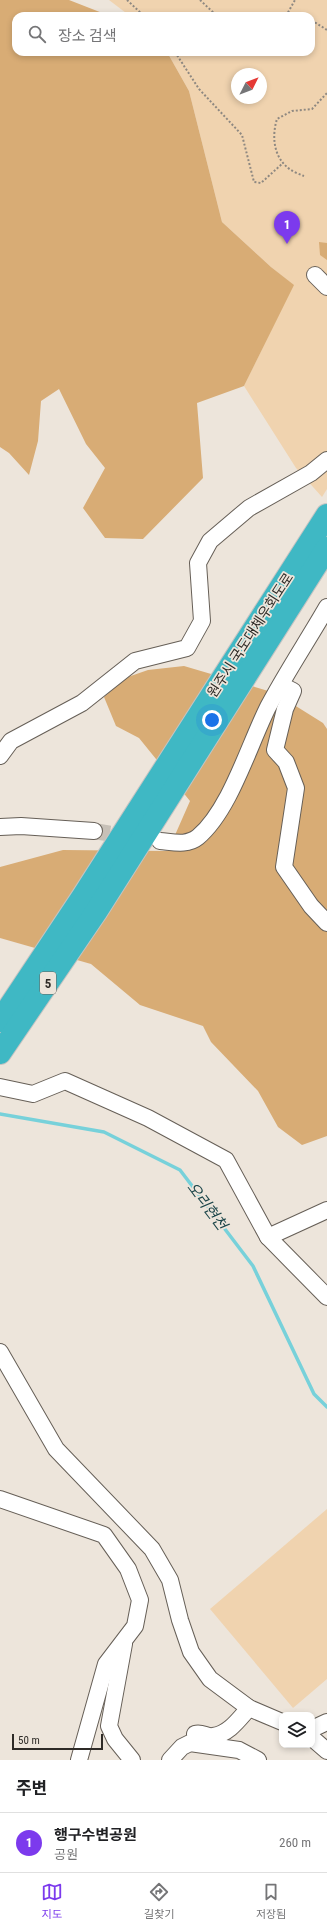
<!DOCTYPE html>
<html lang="ko">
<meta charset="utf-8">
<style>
body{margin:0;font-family:"Roboto Condensed","Noto Sans KR",sans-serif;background:#f6f6f6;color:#202124}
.controls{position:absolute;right:12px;bottom:12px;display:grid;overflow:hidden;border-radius:8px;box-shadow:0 2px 6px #0003}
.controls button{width:36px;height:36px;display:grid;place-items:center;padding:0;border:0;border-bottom:1px solid #e0e0e0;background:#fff;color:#202124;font:20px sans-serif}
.compass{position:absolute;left:231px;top:68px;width:36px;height:36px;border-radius:50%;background:#fff;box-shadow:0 2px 6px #0003;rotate:48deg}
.scale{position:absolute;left:12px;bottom:10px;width:91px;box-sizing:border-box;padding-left:4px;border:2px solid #2e2b27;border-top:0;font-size:11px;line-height:14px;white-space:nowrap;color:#2e2b27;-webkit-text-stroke:3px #ede5db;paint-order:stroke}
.you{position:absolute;left:212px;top:720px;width:14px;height:14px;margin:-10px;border:3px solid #fff;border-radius:50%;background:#1a73e8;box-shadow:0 0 0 6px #1a73e833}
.badge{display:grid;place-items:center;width:26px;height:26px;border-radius:50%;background:#7c3aed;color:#fff;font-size:13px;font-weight:700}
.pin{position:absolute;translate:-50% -33px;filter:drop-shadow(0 1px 2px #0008)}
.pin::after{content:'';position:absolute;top:21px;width:14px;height:12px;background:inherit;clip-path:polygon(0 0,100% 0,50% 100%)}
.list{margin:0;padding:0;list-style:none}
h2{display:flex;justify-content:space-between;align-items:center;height:52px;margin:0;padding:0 16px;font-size:17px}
h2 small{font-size:13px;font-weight:400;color:#757577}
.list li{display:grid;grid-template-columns:26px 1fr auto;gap:12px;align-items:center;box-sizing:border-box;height:60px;padding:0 16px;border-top:1px solid #e0e0e0}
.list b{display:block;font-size:15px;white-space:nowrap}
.list p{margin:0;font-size:13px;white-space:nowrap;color:#757577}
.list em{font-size:13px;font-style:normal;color:#757577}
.icon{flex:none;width:22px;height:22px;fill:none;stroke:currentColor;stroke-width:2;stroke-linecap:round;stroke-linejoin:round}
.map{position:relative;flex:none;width:327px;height:1760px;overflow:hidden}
.search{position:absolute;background:#fff;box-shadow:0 2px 6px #0003;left:12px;right:12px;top:12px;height:44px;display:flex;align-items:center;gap:10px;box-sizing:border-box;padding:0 14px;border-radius:12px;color:#757577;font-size:15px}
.sheet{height:112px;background:#fff}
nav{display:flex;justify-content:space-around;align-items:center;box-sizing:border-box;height:56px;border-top:1px solid #e0e0e0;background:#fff;font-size:11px;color:#757577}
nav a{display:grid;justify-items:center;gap:2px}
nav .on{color:#7c3aed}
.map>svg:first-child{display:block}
</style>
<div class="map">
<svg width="327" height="1760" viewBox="0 0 327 1760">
<rect width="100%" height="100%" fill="#ede5db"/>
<!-- green -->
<g fill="#f0d3af" fill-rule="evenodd">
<path d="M109,0H327V489L322,497L296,468L244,386L293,285L271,267L222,222L189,91L167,52H311V16H130ZM237,74H261V98H237Z"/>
<polygon points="327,1509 327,1679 293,1708 210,1609"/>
</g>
<!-- forest -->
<g fill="#d8ac75">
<polygon points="0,0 69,0 110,16 16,16 16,52 167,52 189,91 222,222 271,267 294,285 244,386 197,403 203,478 143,539 105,538 83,508 105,468 86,444 59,389 41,401 38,441 29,475 9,453 0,447"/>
<polygon points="319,242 327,243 327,260 320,255"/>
<polygon points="184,666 275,693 323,723 327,729 327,1136 302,1145 278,1127 258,1091 211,1042 203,1026 140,1005 91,964 0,938 0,867 63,850 168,851 190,801 139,738 116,726 104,697 125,678 148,670"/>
</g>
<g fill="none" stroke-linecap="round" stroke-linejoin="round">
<!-- stream -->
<polyline stroke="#77d1da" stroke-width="3.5" points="0,1114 104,1132 180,1170 253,1266 314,1394 327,1407"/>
<!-- minor-tunnel -->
<polyline stroke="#c7c0b7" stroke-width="16" stroke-dasharray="16 8" stroke-linecap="butt" points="94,831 130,837"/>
<!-- minor casing -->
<g stroke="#665f57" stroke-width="18">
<g id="minor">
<polyline points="315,275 327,287"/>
<polyline points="281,685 293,691 285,709 275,750 286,762 296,788 284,867 311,906 327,923"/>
<polyline points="0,756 11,741 82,703 135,661 187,648 202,621 198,563 210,541 249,508 311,473 327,460"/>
<polyline points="0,827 21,826 94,831"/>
<path d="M160,841C173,842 187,846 198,837C230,810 249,745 268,707C286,673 308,640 327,607"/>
<polyline points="0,1087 33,1094 65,1081 148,1118 226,1160 268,1237 327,1297"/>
<polyline points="268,1237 327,1210"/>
<polyline points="0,1352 56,1449 152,1549 170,1580 180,1620 191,1652 210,1679 249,1708 282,1722"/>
<polyline points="0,1499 104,1535 128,1569 140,1600 135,1626 106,1664 79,1760"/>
<polyline points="124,1644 109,1726 115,1739 132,1760"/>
<polyline points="312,1729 327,1722"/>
<path d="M195,1734C202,1732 207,1737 213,1736C229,1734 239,1719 249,1708"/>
<polyline points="312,1738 327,1751"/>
<polyline points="170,1760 182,1747 190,1743 239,1750 258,1760"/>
</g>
</g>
<!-- highway casing -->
<g stroke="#c4c4c3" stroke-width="24">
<g id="highway">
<polyline points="0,1021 83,896 327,515"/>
<polyline points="0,1053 96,912 327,548"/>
</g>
</g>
<!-- path -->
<g stroke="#8e8881" stroke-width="2" stroke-dasharray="2 2" stroke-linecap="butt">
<polyline points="127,0 144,16"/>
<polyline points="200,0 217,16"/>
<polyline points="286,16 295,0"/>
<polyline points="311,22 316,23 327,30"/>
<polyline points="175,52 199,89 242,135 254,182 261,183 283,163"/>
<path d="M304,176C299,174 291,171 287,167C273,155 272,135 277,119L292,111L312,109L327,93"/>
</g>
<!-- minor -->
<use href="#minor" stroke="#fff" stroke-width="16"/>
<!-- highway -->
<use href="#highway" stroke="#3fb8c4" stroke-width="22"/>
</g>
<g text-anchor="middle" stroke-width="3.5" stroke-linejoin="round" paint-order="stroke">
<!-- shield labels -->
<rect fill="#ede5db" stroke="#67635d" stroke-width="1" x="40" y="972" width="16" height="22" rx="3"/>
<g font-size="13" font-weight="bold" fill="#2e2b27">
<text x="48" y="988">5</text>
</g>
<!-- street labels -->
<g font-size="14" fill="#2e2b27" stroke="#ede5db">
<text transform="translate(250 635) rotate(-57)" y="5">원주시 국도대체우회도로</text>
</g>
<!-- water labels -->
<g font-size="15" font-style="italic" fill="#1b4549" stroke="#ede5db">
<text transform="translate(207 1206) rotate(53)" y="5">오리현천</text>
</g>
</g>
</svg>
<div class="controls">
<button><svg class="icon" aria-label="layers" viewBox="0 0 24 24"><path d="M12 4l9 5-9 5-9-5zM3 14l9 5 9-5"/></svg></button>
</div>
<svg class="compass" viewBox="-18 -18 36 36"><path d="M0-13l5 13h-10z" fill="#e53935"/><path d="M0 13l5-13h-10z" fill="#757577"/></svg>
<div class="scale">50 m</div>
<div class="you"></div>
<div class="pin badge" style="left:287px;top:244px">1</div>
<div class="search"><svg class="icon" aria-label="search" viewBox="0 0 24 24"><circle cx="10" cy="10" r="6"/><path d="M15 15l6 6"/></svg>장소 검색</div>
</div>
<section class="sheet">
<h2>주변<small></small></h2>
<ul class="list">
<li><span class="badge">1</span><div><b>행구수변공원</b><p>공원</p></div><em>260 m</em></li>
</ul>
</section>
<nav>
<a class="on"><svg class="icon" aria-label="map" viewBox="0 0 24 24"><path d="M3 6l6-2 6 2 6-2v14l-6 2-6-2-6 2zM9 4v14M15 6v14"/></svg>지도</a>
<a><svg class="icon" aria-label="directions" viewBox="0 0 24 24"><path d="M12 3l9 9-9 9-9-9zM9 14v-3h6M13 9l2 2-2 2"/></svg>길찾기</a>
<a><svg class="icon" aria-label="saved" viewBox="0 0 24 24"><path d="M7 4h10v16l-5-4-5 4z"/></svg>저장됨</a>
</nav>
